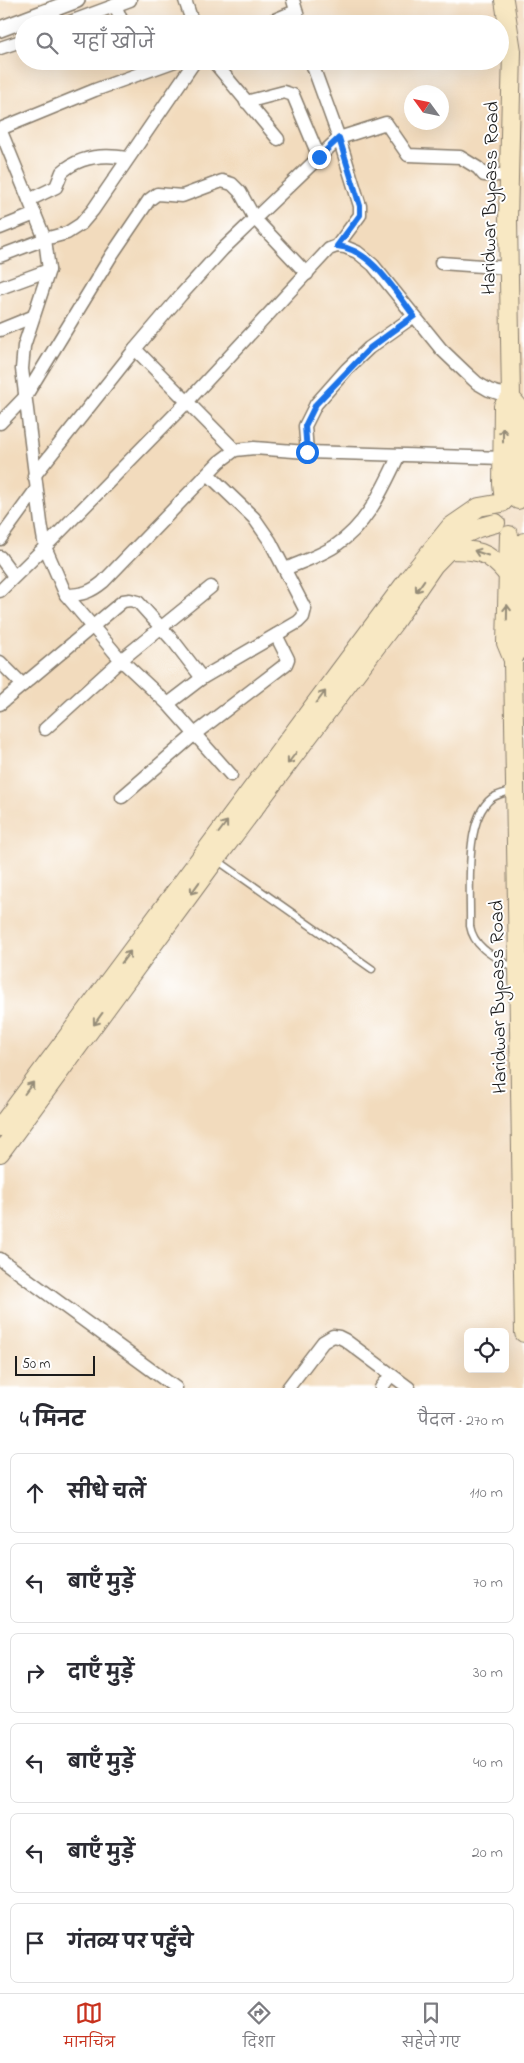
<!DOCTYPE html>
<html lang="hi">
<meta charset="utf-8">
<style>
body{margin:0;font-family:"Indie Flower","Playpen Sans Deva",sans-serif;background:#f7f7f7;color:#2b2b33}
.controls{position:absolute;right:15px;bottom:15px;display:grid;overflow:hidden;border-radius:8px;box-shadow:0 5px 20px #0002}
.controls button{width:45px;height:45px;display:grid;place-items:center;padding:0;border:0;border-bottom:1px solid #e1e1e2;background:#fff;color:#2b2b33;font:25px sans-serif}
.compass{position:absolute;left:404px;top:85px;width:45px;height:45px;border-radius:50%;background:#fff;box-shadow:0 5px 20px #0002;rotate:303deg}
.scale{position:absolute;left:15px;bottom:12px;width:80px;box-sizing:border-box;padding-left:5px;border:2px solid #1c1c1c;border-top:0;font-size:14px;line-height:18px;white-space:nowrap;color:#1c1c1c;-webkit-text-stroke:4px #fff;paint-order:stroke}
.stop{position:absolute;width:15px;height:15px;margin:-11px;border:4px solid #1a73e8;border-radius:50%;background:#fff}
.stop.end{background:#1a73e8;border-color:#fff;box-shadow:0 1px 5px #0008}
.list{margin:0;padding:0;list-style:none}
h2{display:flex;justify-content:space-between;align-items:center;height:65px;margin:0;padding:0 20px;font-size:21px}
h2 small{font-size:16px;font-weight:400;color:#7c7c81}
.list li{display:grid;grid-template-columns:32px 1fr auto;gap:15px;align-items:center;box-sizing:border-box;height:80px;margin:0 10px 10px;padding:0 10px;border:1px solid #e1e1e2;border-radius:8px}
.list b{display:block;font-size:19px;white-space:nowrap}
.list em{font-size:16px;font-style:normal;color:#7c7c81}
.icon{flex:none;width:28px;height:28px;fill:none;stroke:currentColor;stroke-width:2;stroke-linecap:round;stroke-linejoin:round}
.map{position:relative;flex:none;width:524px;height:1388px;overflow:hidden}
.search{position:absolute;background:#fff;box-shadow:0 5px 20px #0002;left:15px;right:15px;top:15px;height:55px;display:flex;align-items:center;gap:12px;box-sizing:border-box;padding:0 18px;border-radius:28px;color:#7c7c81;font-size:19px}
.sheet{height:605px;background:#fff}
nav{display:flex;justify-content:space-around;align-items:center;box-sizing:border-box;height:70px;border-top:1px solid #e1e1e2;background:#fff;font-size:14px;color:#7c7c81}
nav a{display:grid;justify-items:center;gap:2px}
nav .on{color:#c8321e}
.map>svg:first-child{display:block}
</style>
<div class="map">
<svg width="524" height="1388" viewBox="0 0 524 1388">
<rect width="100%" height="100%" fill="#fff"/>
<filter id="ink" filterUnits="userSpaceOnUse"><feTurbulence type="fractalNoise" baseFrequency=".02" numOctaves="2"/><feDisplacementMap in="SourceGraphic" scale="10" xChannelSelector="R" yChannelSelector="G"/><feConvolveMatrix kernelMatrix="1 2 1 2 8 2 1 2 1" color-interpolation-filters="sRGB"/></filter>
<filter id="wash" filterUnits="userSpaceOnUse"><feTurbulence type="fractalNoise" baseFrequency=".0096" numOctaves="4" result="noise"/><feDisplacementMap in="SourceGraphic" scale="20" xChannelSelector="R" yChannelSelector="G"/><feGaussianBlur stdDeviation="1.12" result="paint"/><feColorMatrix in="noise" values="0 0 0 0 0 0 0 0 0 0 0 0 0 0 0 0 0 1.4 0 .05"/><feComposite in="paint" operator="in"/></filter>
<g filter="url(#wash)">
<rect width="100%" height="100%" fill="#f2dbbd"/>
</g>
<g filter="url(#ink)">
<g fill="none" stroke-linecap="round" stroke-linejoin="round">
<!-- service casing -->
<g stroke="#877c6c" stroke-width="9">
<g id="service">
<path d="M514,790C507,792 499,794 492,798C463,819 471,893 470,926C474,949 497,958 515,969"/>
<polyline points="217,860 372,969"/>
</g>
</g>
<!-- minor casing -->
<g stroke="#877c6c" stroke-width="15">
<g id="minor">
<polyline points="185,0 193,24"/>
<polyline points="293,0 300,24"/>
<polyline points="115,5 123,24"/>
<polyline points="65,24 130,0"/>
<polyline points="265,24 296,11"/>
<polyline points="0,48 24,40"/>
<polyline points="213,61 278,139"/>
<polyline points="311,61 339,138 360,206 360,215 337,246"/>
<polyline points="246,102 284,92 293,95 319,157"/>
<path d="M0,129L45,239L49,270L24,346L22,369L41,523L45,547L66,595C82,595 91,592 103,582L219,462L235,450L254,448L307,452L503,458"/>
<polyline points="0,129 95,90 175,61"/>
<path d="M29,200L56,187L62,172C80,156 104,154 127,158"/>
<polyline points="0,228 35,214"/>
<polyline points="0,256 45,239 67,233 81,224 93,210 195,61"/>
<polyline points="441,263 509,268"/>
<polyline points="0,288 49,270"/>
<polyline points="0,330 32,317"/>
<polyline points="135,349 235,450"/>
<polyline points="0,423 25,397 111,256 149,200 157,194 182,196 222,181 232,184 240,192 255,219 307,274"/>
<polyline points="307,452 305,426 316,404 347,369 369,348 414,316"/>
<polyline points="34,476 135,349 181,295 223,249 339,138 386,123 408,155 460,157 478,168 484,175 509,175"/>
<polyline points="0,539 35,491"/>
<polyline points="0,557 14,576"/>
<path d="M285,569C301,562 320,556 335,546C368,524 382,490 399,455"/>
<polyline points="0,591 45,547 188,401 329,249 337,246 345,247 357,252 373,265 441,349 464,371 477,383 489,390 498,393 511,395"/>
<polyline points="66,595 121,660 168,704 231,775"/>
<polyline points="0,662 23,685"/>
<polyline points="0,704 123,601 130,600 138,602 175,643 202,678"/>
<polyline points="168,704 202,678 298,622 303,617 305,609 270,541 254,518 208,474"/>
<polyline points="45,729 121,660 211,587"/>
<polyline points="122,797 196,733 286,664 288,659 276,635"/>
<polyline points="0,1259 176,1388"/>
<polyline points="288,1388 323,1342 333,1336 339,1337 345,1340 409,1388"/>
<polyline points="381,1388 391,1375"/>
</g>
</g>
<!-- tertiary casing -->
<g stroke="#877c6c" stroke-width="18">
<polyline id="tertiary" points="0,29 77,0"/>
</g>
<!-- secondary casing -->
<g stroke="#877c6c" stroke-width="20">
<g id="secondary">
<polyline points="504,0 512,51 508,220 511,398 518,406 518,500"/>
<polyline points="504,501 502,484 503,406 511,398"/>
<polyline points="509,535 506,643 513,660 524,1333"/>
<path d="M447,550C477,550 487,550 507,574"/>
<polyline points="513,660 521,643 524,542"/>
<polyline points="0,1127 408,579 450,527 479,507 502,503"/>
<polyline points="0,1153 216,859 394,623 434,565 463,535 478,528 496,523"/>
</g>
</g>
<!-- service -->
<use href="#service" stroke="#fff" stroke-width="6"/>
<!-- minor -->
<use href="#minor" stroke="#fff" stroke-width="12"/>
<!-- tertiary -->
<use href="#tertiary" stroke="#fff" stroke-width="15"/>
<!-- secondary -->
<use href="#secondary" stroke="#f8e8c3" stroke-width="18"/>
</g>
<!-- one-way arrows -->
<defs><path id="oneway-shaft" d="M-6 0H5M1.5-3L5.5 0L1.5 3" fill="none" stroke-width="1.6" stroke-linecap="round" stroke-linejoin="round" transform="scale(1.25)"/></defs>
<g stroke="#958c78">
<use href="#oneway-shaft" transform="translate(503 435) rotate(-90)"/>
<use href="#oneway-shaft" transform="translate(481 553) rotate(-161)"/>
<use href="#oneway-shaft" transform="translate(420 586) rotate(125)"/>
<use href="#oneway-shaft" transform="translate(507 612) rotate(-89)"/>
<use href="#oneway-shaft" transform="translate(321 697) rotate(-53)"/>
<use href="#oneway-shaft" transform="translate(292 758) rotate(127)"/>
<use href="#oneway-shaft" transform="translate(223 827) rotate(-53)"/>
<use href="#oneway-shaft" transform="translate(195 888) rotate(126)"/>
<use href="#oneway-shaft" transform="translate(126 957) rotate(-53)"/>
<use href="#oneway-shaft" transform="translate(98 1019) rotate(126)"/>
<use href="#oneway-shaft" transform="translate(29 1088) rotate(-53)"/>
</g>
</g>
<g fill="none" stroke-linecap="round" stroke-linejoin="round" filter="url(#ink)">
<!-- route -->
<path stroke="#1a73e8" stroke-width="6" d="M307,452L305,426L316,404L370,348L414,316C395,291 371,249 337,246L360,215V206L339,138L319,157"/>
</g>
<g text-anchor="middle" stroke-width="4" stroke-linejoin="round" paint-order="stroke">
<!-- street labels -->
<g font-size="20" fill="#1c1c1c" stroke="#fff">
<text transform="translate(489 198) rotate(-89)" y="7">Haridwar Bypass Road</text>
<text transform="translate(497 997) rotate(-91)" y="7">Haridwar Bypass Road</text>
</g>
</g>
</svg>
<div class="controls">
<button><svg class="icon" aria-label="locate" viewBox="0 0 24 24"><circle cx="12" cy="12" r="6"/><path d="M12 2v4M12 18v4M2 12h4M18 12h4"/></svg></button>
</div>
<svg class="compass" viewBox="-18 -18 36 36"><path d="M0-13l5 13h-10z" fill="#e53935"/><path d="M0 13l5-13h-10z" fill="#7c7c81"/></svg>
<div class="scale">50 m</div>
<div class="stop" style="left:307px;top:452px"></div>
<div class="stop end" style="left:319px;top:157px"></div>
<div class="search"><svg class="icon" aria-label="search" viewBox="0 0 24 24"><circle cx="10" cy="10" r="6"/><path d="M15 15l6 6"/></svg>यहाँ खोजें</div>
</div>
<section class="sheet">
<h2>4 मिनट<small>पैदल · 270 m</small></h2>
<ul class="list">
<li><svg class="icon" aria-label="ahead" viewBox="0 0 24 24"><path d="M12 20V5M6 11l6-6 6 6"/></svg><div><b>सीधे चलें</b></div><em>110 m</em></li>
<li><svg class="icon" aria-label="left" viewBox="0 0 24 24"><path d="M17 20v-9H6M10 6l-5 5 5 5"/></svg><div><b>बाएँ मुड़ें</b></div><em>70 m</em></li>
<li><svg class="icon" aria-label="right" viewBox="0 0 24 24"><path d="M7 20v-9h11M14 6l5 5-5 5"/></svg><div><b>दाएँ मुड़ें</b></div><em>30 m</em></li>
<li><svg class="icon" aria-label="left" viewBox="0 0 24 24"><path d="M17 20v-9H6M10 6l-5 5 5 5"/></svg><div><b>बाएँ मुड़ें</b></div><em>40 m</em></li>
<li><svg class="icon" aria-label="left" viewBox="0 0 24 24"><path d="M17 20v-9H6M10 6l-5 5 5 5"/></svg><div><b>बाएँ मुड़ें</b></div><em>20 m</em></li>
<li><svg class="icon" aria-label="arrive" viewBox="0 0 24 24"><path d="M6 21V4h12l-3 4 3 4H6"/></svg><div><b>गंतव्य पर पहुँचे</b></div></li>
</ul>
</section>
<nav>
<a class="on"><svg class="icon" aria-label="map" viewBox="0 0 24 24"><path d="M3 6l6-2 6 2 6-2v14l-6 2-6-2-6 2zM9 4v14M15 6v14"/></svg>मानचित्र</a>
<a><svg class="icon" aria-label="directions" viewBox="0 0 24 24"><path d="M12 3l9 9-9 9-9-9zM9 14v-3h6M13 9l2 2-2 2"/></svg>दिशा</a>
<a><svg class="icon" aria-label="saved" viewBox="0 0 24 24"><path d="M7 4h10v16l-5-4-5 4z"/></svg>सहेजे गए</a>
</nav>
